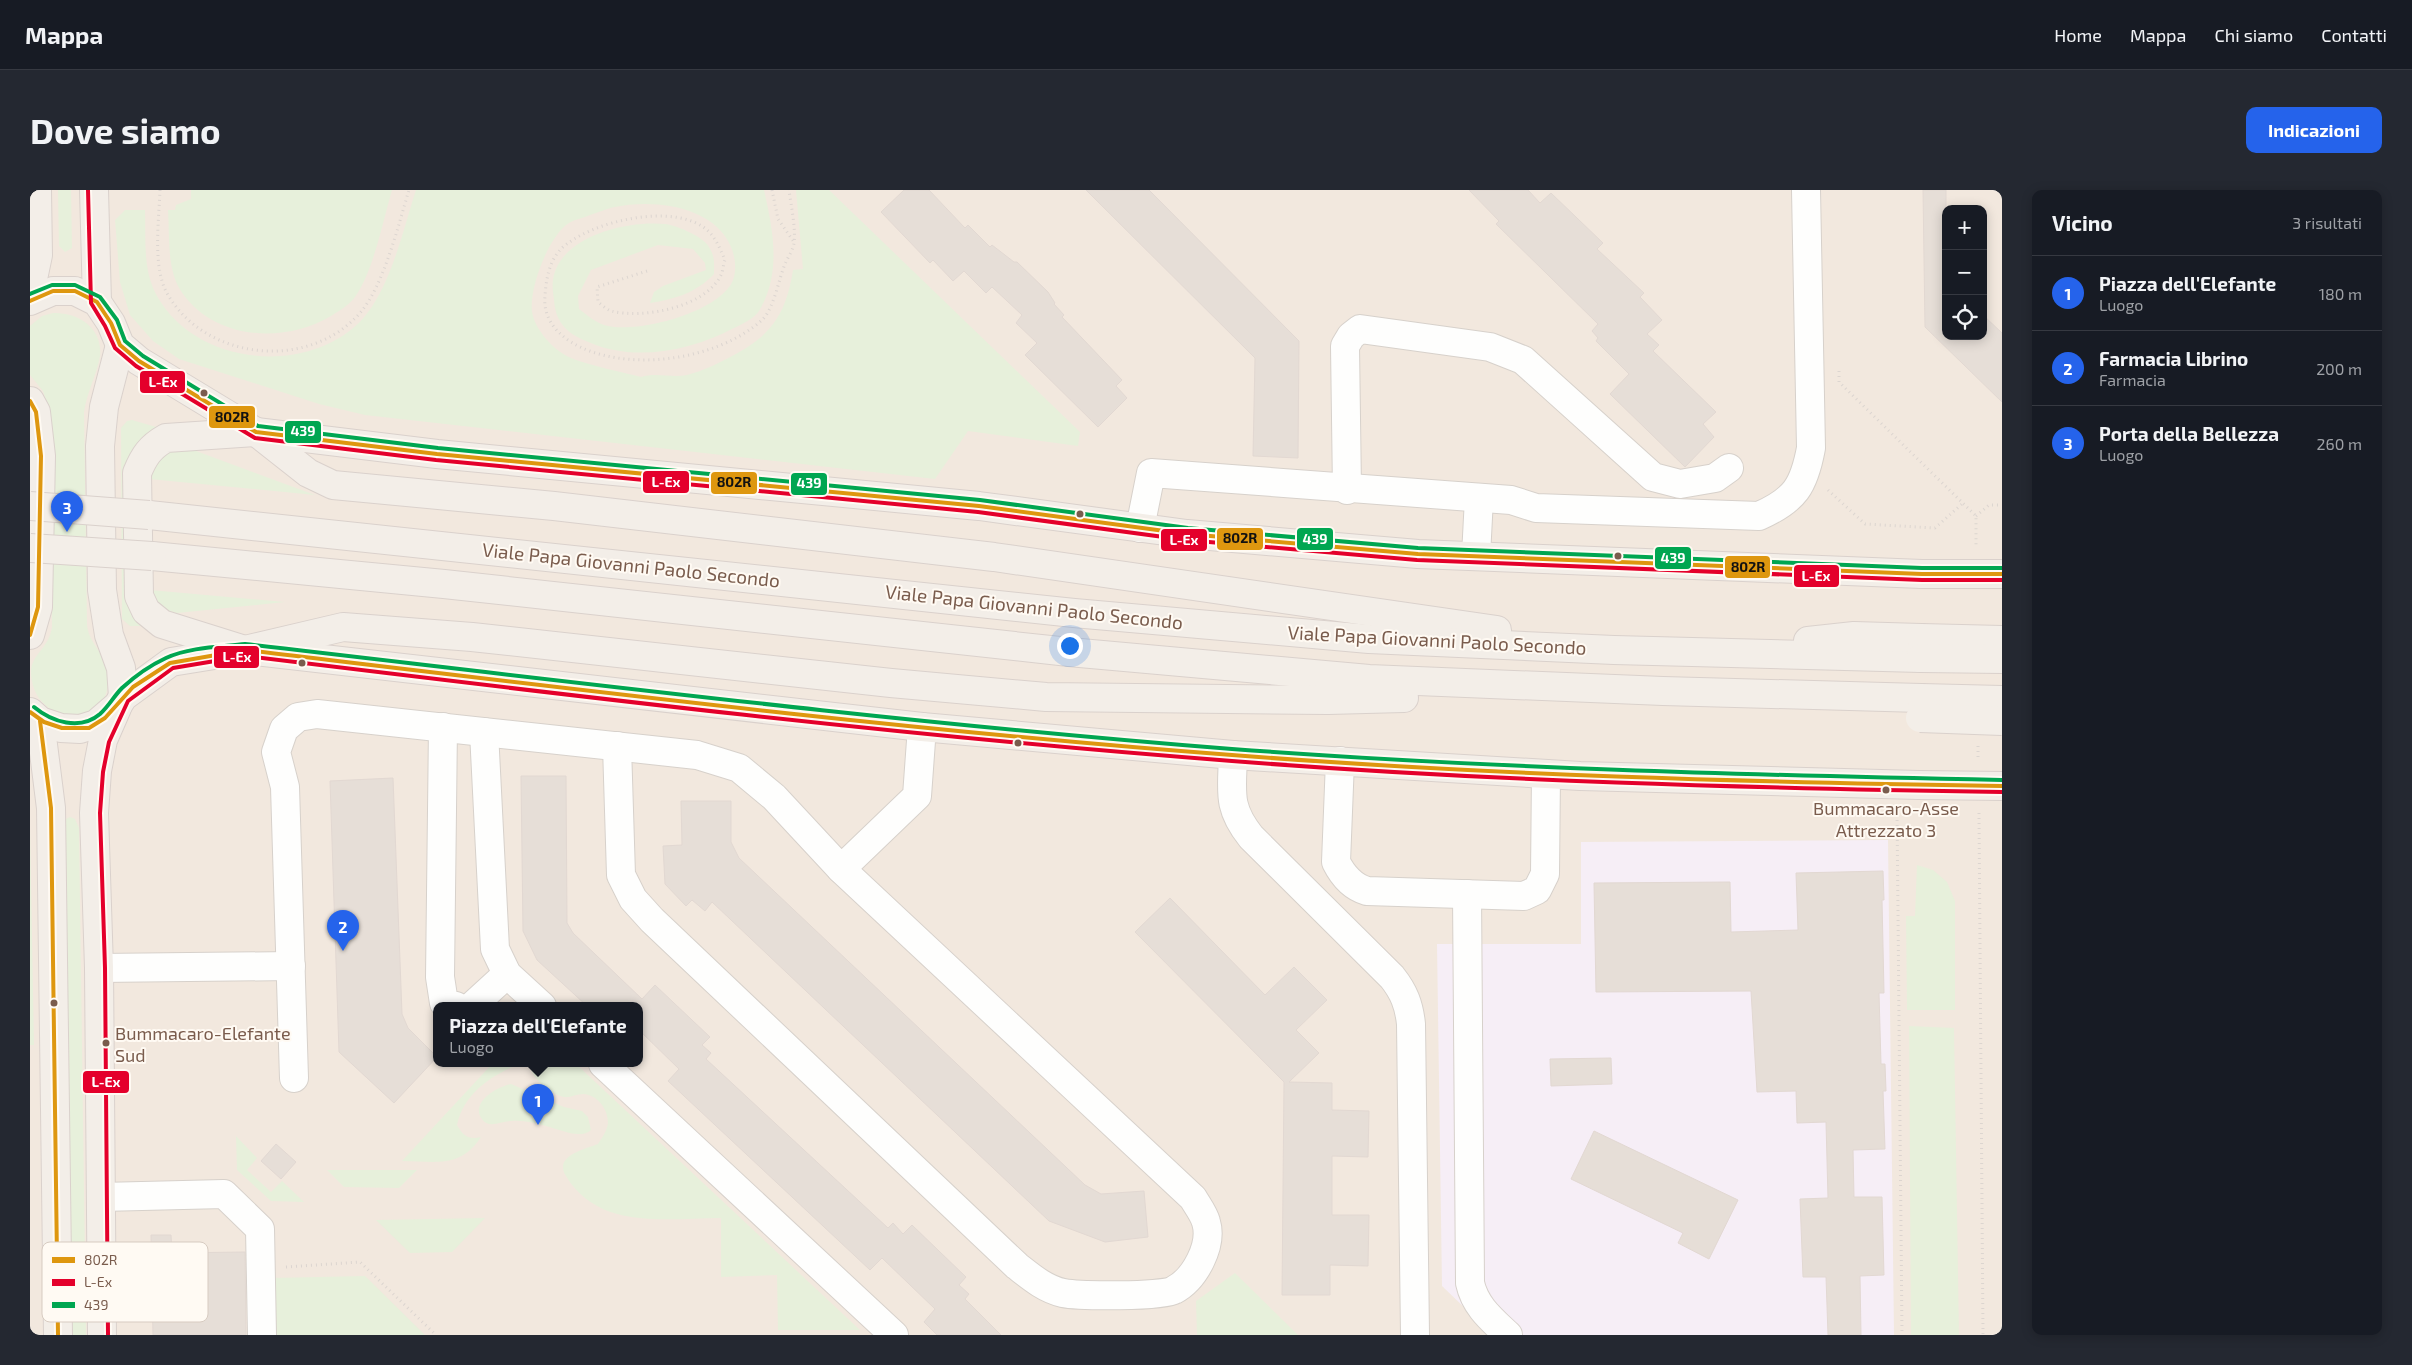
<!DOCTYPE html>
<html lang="it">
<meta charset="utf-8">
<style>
body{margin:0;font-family:"Exo 2",sans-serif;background:#242831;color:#f1f3f6}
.controls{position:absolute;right:15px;top:15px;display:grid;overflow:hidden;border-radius:10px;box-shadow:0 2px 12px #0003}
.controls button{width:45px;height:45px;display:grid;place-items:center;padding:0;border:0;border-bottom:1px solid #363941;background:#171b24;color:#f1f3f6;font:25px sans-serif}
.you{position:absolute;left:1039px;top:455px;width:18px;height:18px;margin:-12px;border:4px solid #fff;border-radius:50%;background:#1a73e8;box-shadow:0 0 0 8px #1a73e833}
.badge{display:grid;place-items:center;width:32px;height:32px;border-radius:50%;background:#2563eb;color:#fff;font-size:16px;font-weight:700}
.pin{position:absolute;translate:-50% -41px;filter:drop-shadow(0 1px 2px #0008)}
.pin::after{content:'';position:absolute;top:26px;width:18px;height:15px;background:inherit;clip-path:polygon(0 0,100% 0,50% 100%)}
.popup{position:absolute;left:403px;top:812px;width:210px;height:65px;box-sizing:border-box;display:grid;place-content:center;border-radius:10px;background:#171b24;filter:drop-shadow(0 1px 4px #0005);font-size:16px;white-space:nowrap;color:#9ea1a6}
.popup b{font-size:19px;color:#f1f3f6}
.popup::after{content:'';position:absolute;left:50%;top:100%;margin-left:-10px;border:10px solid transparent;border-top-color:#171b24}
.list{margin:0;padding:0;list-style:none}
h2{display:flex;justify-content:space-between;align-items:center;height:65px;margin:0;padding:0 20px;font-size:21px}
h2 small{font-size:16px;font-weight:400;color:#9ea1a6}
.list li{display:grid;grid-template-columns:32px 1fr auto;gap:15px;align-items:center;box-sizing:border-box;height:75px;padding:0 20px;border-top:1px solid #363941}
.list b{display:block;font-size:19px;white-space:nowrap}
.list p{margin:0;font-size:16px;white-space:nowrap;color:#9ea1a6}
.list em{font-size:16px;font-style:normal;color:#9ea1a6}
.icon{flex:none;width:28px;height:28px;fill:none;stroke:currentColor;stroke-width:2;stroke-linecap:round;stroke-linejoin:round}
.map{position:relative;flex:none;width:1972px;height:1145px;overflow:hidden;border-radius:10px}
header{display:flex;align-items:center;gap:30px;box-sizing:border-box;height:70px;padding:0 25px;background:#171b24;border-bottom:1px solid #363941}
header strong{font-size:24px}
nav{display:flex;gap:28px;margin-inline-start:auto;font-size:18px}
.intro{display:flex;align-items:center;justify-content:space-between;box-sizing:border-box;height:120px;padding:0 30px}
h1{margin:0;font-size:35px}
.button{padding:12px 22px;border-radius:10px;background:#2563eb;color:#fff;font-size:18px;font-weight:700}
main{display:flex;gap:30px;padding:0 30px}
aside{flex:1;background:#171b24;border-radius:10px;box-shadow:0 2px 12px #0003}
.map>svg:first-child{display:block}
</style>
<header>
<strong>Mappa</strong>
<nav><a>Home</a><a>Mappa</a><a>Chi siamo</a><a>Contatti</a></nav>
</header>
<div class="intro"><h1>Dove siamo</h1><a class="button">Indicazioni</a></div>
<main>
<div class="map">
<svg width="1972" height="1145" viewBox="0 0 1972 1145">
<rect width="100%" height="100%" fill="#f9f5f0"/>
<!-- residential -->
<path fill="#f2e8de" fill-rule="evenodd" d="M0,0H1972V1145H0ZM1916,19H1953V146H1916ZM407,816H609V874H407Z"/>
<!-- education -->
<polygon fill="#f6eef6" points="1858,650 1864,1145 1463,1145 1412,1096 1407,754 1551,754 1551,652"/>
<!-- green -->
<g fill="#e7f0db">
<polygon points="28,0 41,0 42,58 35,62 29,56"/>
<path d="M161,0H362C353,31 343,82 325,107C319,115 309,121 301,126C256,153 187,151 153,104C136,81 140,48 138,20H145L146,15L161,9Z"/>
<path d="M386,0H734C743,40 752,83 729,121C725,128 712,134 704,138C660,161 603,173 556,151C536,143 525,131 524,109C523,103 522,96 523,90C529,46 598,30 635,34C644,35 655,40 663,44C670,48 677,52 680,59C685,67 684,75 684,84C666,103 645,109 620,113L624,102L633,96L676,80L675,73L663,59L628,55L561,80L548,106L549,119C557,125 565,132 574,135C605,145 691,122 703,90C707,80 705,66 701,57C684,16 624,9 585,17C577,18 568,23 560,25C554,28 545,29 539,33C519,45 499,98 502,121C504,138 521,157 535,165C550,174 593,182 611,187C626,182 641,188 657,185C673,181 687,174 702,166C742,145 756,124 763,80L773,79L766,0H799L1050,242L1048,256L938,241L905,289L335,225L289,214L149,169L123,151L100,125L90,92L85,30L95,20H115C116,46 113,74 123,98C156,171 263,187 322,139C358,111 372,43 386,0Z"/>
<path d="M23,123C48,122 73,138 70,166C67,184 57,202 54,222L57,434C58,454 78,465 78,486C81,545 0,536 1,480C3,463 19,458 22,437L19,220L13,201L0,185V136L12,126Z"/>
<polygon points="102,230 133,239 116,248 119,436 100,436 92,429 91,238 97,231"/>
<path d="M158,258L285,305L119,289C127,265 133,260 158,258Z"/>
<polygon points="120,400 255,412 147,423 131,419"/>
<polygon points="40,627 45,629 49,638 56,1145 41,1145 34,634 36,629"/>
<polygon points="0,638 4,855 0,855"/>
<polygon points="1887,675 1903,680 1917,692 1925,711 1925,820 1877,820 1876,726 1885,726"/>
<polygon points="1879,836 1924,838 1929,1145 1881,1145"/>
<path d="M462,874H489C461,886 434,903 427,935C433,946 439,950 451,947C430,979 405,971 372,971Z"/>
<path d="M499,874H546L830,1140H748L747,1085L691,1087V1028C637,1028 569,1041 536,986C523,966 555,959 568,954C572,948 577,941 578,933C578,919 568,905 553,904C547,904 539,908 534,907C519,904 502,888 499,874Z"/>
<path d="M481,894L534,917L552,921L558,927L561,940C550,950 529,939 516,936C505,933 493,930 482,931C475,931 466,935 459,934C455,933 452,930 450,926C443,910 469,896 481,894Z"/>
<polygon points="206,946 227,968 217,980 241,1002 252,991 274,1012 241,1011 207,980"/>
<polygon points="297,980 387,980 369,998 314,997"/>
<polygon points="455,1028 422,1062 380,1063 346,1030"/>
<polygon points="1205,1083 1268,1145 1167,1145 1166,1111"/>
<polygon points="335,1086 395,1145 242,1145 241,1088"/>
</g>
<!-- building -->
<g fill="#e6ded7" stroke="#e2d8d2">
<polygon points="874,0 899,0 935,38 938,35 960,57 962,55 984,72 987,72 1018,102 1025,113 1024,114 1034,125 1032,127 1092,190 1086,196 1097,208 1068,237 995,165 1007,153 986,133 992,125 962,97 956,103 934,81 923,91 903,70 900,73 851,22"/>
<polygon points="1056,0 1119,0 1269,151 1268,268 1223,266 1225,168"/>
<polygon points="1439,0 1498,0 1510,13 1521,3 1573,53 1567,59 1614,103 1610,107 1632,130 1617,144 1629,155 1623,161 1686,222 1673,234 1684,247 1655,277 1580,204 1599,184 1566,151 1568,148 1562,141 1568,134 1466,34 1469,31"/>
<polygon points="1893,0 1916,0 1916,146 1953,146 1953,125 1972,143 1972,212 1895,137"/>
<polygon points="491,586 536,586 537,733 543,743 612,809 625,795 680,847 672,855 681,863 676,869 858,1038 863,1033 873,1044 882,1035 936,1087 929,1095 939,1104 935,1109 971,1145 907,1145 894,1132 905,1119 852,1068 840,1080 638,891 649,879 609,840 609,816 557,816 507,770 493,741"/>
<polygon points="363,588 372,824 378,838 407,867 364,913 309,862 300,591"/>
<polygon points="651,611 701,611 701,652 709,668 1055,995 1071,1004 1114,1001 1118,1047 1075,1052 1019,1031 682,712 675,721 662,710 656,716 635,694 633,656 652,655"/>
<polygon points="1853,681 1854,710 1852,710 1854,803 1849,803 1851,874 1855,874 1856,901 1853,901 1855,959 1823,960 1824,1007 1852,1007 1854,1085 1830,1086 1831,1145 1798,1145 1796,1087 1773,1087 1770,1009 1798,1008 1796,932 1767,933 1766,901 1727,902 1721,801 1566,802 1564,693 1700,692 1701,742 1768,740 1766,683"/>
<polygon points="1140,708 1235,805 1264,777 1297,810 1266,840 1289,863 1259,892 1302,893 1302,920 1339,921 1338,967 1302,966 1302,1025 1339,1025 1338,1076 1300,1075 1300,1105 1252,1105 1254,892 1105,742"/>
<polygon points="1581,868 1582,894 1521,896 1520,869"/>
<polygon points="1564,941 1708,1010 1679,1069 1648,1053 1653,1043 1541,989"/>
<polygon points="246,954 266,972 251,989 231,971"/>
<polygon points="121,1045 141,1045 142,1063 215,1062 216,1145 123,1145"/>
</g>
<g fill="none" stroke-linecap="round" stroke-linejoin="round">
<!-- minor casing -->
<g stroke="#d7d1cb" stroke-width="30">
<g id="minor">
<polyline points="1317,300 1315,156 1321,146 1330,139 1460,157 1493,170 1623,287 1650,294 1685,288 1699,278"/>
<path d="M1110,338L1121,283L1481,310L1506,318L1729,326C1765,310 1774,296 1781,258L1776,0"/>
<polyline points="1446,366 1449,308"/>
<polyline points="413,537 410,787 414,813 426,816"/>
<polyline points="454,542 465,759 477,784 512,816"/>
<path d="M587,556L591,685L603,709L622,730L987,1076C1001,1087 1015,1099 1033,1103C1048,1106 1132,1107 1144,1100C1165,1089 1183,1055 1176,1032C1174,1024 1167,1015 1163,1008L811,679"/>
<path d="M1203,565C1202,602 1197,617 1221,647L1362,787C1374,802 1379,815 1381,834L1385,1145"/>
<path d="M1310,571L1306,672C1313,686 1323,697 1337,701L1494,706L1507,700L1515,684L1516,584"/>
<path d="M1437,704L1440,1093C1445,1116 1461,1129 1478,1145"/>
<polyline points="69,778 261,776"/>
<polyline points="442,816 477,784"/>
<polyline points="573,874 864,1145"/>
<polyline points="264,888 255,597 246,562 254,539 268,527 287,524 667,565 709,578 744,607 811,679 887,606 892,537"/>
<polyline points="71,1007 194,1004 230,1039 232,1145"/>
</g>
</g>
<!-- major casing -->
<g stroke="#dad1cc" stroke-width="30">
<g id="major">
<polyline points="64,0 67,112"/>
<polyline points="0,103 8,65 7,0"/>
<polyline points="0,111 23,101 45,101 67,112 81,133 90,155 109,171 226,242 278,283 303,295 524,316 964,367 1467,440"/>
<polyline points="90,155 74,217 70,256 72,400 79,445 91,478 93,507"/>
<polyline points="0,211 6,222 11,266 8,417 0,445"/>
<polyline points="119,325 1044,423 1339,449 1584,460 1891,468"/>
<polyline points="122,366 414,394 1039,462 1339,489 1633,501 1891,508"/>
<polyline points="1778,451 1824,446 1891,448"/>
<polyline points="0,522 10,531 31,538 50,539 66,534 88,515 93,507 141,472 215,460 313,437 442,447 861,493 1016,507 1298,510 1374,508"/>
<polyline points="10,531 21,618 28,1145"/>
<path d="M1889,595L1550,586L1203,565L892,537L215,460L132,434L116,421L109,406L107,283C114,266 120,257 136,248L226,242L407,264L949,316L1157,344L1388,364L1892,384"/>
<polyline points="72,1145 69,778 64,623 67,581 73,550 87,518"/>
</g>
</g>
<!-- path -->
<g stroke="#dcd5d0" stroke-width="3" stroke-dasharray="1 4" stroke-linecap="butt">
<path d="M130,0C129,30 122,79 138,105C177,171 279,181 330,123C354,95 368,36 379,0"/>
<polyline points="742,0 748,29 764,52"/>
<path d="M617,81L567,97L568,112C572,115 576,119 581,121C612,129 675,118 691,85C693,81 693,75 695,70C691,61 687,51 681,44C651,9 558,31 530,60C519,72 516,90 515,106C513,126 524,141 541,152C593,184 687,171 732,130C744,119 749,88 755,74C758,67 763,60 764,53C766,39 761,15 759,0"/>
<polyline points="1809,181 1809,192 1946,326 1946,357"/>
<polyline points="1798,300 1835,334 1905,338 1932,314"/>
<polyline points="1946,326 1959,315 1972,315"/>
<polyline points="1948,556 1948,569"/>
<polyline points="1867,620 1872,1145"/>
<polyline points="1949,623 1953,1145"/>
<polyline points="256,1077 330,1072 406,1145"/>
</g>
<!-- minor -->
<use href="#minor" stroke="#fefefd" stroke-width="28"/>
<!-- major -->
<use href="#major" stroke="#f3eee8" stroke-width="28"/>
<!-- major-bridge casing -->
<g stroke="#dad1cc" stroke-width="30" stroke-linecap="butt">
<g id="major-bridge">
<polyline points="0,316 119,325"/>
<polyline points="0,358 122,366"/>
<polyline points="1892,384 1972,384"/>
<polyline points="1891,448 1972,450"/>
<polyline points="1891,468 1972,469"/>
<polyline points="1891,508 1972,510"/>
<polyline points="1890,528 1972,531"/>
<polyline points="1889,595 1972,596"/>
</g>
</g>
<!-- major-bridge -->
<use href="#major-bridge" stroke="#f3eee8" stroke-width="28"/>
<!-- bus-1 casing -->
<g stroke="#fffaf3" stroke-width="8">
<g id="bus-1">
<polyline points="0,111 23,101 45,101 67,112 81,133 90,155 109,171 226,242 407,264 949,316 1157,344 1388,364 1892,384 1972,384"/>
<polyline points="0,211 6,222 11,266 8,417 0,445"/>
<path d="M0,522L14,532L32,538H59L75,528L103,497L140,473L215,460C543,499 872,540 1202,565C1458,585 1715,592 1972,596"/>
<polyline points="10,531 21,618 28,1145"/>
</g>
</g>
<!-- bus-2 casing -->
<g stroke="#fffaf3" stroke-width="8">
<g id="bus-2">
<polyline points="58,0 61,113 75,136 85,158 106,176 225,248 406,270 948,322 1156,350 1387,370 1892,390 1972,390"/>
<path d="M78,1145L75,778L70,623L73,582L79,552L98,511L143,478L215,466C544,506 872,546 1202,571C1458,591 1715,598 1972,602"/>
</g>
</g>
<!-- bus-3 casing -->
<g stroke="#fffaf3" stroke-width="8">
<g id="bus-3">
<polyline points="0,104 22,95 45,95 70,107 87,130 95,151 113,166 228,236 408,258 950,310 1158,338 1388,358 1892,378 1972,378"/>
<path d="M4,517C22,532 50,541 70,524C79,516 84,506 92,498C105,486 121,475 136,468C160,457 190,457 215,454C544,492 872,533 1202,559C1458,578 1715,585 1972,590"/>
</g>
</g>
<!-- bus-1 -->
<use href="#bus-1" stroke="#de970f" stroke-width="4"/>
<!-- bus-2 -->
<use href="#bus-2" stroke="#e4002b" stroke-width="4"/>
<!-- bus-3 -->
<use href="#bus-3" stroke="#00a651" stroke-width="4"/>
</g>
<!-- markers -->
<g fill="#7a5c4d" stroke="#fffaf3" stroke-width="2">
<circle cx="174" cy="203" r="4.5"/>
<circle cx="1050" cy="324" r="4.5"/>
<circle cx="1588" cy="366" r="4.5"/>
<circle cx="272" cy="473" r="4.5"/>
<circle cx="988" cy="553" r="4.5"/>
<circle cx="1856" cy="600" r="4.5"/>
<circle cx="24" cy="813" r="4.5"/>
<circle cx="76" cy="853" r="4.5"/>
</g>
<g text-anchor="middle" stroke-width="4" stroke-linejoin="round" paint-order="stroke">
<!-- bus labels -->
<g font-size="18" fill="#7a5c4d" stroke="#fffaf3">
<text x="1856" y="625">Bummacaro-Asse<tspan x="1856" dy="22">Attrezzato 3</tspan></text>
<text x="85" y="850" text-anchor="start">Bummacaro-Elefante<tspan x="85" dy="22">Sud</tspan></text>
</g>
<!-- street labels -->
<g font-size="19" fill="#7a5c4d" stroke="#fffaf3">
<text transform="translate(601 375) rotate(6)" y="7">Viale Papa Giovanni Paolo Secondo</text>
<text transform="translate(1004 417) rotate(6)" y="7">Viale Papa Giovanni Paolo Secondo</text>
<text transform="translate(1407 450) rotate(3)" y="7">Viale Papa Giovanni Paolo Secondo</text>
</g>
</g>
<!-- legend -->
<rect x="12" y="1052" width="166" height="80" rx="8" fill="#fffaf3" stroke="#d7cbc1" stroke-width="1"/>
<rect x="22" y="1067" width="23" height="6" fill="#de970f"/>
<rect x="22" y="1089" width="23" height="7" fill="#e4002b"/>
<rect x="22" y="1112" width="23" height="6" fill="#00a651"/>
<g font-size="14" fill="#7a5c4d">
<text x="54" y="1075">802R</text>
<text x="54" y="1097">L-Ex</text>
<text x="54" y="1120">439</text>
</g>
<g stroke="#fffaf3" stroke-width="2">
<rect x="109" y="180" width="47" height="24" rx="5" fill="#e4002b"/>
<rect x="178" y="215" width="48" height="24" rx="5" fill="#de970f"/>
<rect x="254" y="230" width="38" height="24" rx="5" fill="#00a651"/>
<rect x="612" y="280" width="48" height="24" rx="5" fill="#e4002b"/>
<rect x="680" y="281" width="48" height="24" rx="5" fill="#de970f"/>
<rect x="760" y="282" width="38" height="24" rx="5" fill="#00a651"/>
<rect x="1186" y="337" width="48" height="24" rx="5" fill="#de970f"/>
<rect x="1266" y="337" width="38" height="24" rx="5" fill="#00a651"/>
<rect x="1130" y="338" width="48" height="24" rx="5" fill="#e4002b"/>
<rect x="1624" y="356" width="38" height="24" rx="5" fill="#00a651"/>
<rect x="1694" y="365" width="47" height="24" rx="5" fill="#de970f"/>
<rect x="1763" y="374" width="47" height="24" rx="5" fill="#e4002b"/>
<rect x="183" y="455" width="47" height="24" rx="5" fill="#e4002b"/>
<rect x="52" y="880" width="48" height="24" rx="5" fill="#e4002b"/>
</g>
<g font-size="14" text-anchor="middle" font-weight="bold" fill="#fff">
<text x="133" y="197">L-Ex</text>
<text x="273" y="246">439</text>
<text x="636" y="297">L-Ex</text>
<text x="779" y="298">439</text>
<text x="1285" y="354">439</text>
<text x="1154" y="355">L-Ex</text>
<text x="1643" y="373">439</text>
<text x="1786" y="391">L-Ex</text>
<text x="207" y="472">L-Ex</text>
<text x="76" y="897">L-Ex</text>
</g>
<g font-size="14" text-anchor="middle" font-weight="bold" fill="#111">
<text x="202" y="232">802R</text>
<text x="704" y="297">802R</text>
<text x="1210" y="353">802R</text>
<text x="1718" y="382">802R</text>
</g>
</svg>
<div class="controls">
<button>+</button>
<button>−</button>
<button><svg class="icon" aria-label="locate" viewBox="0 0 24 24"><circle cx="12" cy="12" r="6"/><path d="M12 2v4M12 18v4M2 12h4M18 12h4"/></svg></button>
</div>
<div class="you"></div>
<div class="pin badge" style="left:508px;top:935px">1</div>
<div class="popup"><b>Piazza dell'Elefante</b>Luogo</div>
<div class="pin badge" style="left:313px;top:761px">2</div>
<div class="pin badge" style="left:37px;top:342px">3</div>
</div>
<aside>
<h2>Vicino<small>3 risultati</small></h2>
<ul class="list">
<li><span class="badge">1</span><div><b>Piazza dell'Elefante</b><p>Luogo</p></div><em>180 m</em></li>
<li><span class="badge">2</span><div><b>Farmacia Librino</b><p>Farmacia</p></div><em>200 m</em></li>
<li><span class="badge">3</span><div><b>Porta della Bellezza</b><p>Luogo</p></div><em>260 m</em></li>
</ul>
</aside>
</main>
